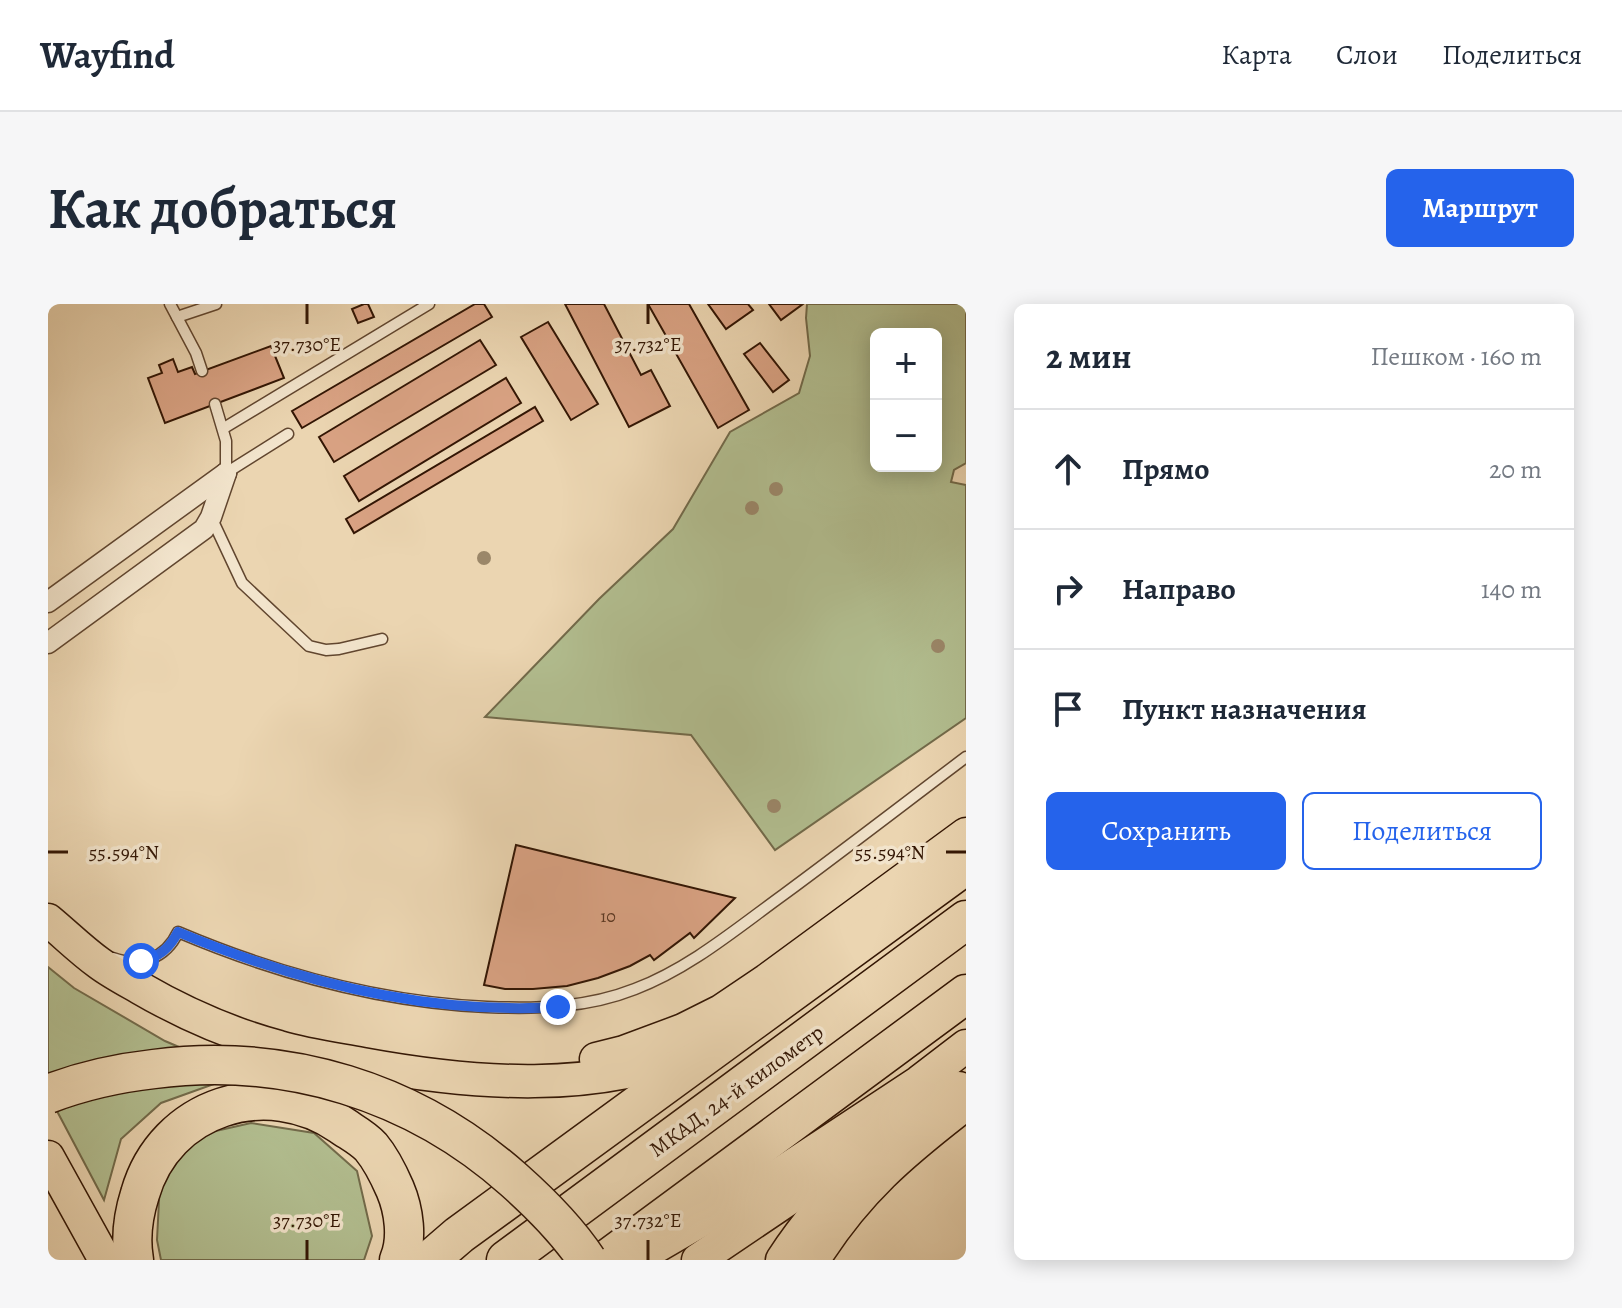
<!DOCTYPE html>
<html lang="ru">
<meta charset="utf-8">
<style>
body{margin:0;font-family:Alegreya,serif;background:#f6f6f7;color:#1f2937}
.controls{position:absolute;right:24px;top:24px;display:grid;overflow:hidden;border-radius:12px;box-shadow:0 4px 20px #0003}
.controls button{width:72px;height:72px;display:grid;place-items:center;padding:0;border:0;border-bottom:2px solid #e0e1e3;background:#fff;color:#1f2937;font:40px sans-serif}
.stop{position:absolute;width:24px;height:24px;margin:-18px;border:6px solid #2563eb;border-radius:50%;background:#fff}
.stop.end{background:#2563eb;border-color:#fff;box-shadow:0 2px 8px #0008}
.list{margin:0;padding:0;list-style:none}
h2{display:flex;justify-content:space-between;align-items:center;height:104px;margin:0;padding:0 32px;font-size:34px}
h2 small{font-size:26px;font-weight:400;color:#747a83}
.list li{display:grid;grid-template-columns:52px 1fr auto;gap:24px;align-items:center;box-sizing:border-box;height:120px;padding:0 32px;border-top:2px solid #e0e1e3}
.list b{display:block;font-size:30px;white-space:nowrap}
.list em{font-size:26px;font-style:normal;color:#747a83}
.actions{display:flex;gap:16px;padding:24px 32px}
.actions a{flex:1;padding:18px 0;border:2px solid #2563eb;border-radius:12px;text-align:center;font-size:28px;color:#2563eb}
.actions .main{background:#2563eb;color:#fff}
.icon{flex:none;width:44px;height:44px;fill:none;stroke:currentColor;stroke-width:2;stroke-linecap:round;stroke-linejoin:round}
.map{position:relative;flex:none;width:918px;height:956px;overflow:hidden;border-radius:12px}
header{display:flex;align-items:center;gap:48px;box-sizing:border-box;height:112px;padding:0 40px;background:#fff;border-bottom:2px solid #e0e1e3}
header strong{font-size:38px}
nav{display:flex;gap:44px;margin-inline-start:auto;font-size:28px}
.intro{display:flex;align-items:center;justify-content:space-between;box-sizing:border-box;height:192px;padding:0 48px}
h1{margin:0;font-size:56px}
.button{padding:20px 36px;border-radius:12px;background:#2563eb;color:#fff;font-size:28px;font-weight:700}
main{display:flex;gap:48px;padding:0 48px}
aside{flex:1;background:#fff;border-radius:12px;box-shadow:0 4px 20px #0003}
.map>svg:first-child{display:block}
</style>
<header>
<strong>Wayfind</strong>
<nav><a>Карта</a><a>Слои</a><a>Поделиться</a></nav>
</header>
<div class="intro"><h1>Как добраться</h1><a class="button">Маршрут</a></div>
<main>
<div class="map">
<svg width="918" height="956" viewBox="0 0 918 956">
<rect width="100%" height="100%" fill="#ebd5b1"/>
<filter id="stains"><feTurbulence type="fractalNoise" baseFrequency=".0025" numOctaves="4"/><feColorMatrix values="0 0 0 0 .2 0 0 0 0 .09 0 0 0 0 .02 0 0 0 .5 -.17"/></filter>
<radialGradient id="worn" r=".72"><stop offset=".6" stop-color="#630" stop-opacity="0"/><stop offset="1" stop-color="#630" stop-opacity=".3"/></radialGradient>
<!-- green -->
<g fill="#b2be90" stroke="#726a4a" stroke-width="2" fill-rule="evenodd">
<path d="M759,0H918V159L906,166L903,178L918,181V414L727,546L643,431L437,413L551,295L625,225L682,128L751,89L762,52L758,14ZM828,30H888V162H828Z"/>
<polygon points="0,663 26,684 117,737 194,770 113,799 73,835 56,896 0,790"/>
<polygon points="203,819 266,829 309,867 324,932 316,956 113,956 109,936 112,877 150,831"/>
</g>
<!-- building -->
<g fill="#d9a283" stroke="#331604" stroke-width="2">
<polygon points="316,0 320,0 326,13 310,19 304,5"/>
<polygon points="427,0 436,0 444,13 254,124 244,107"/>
<polygon points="517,0 556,0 593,71 603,66 622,102 581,123"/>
<polygon points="600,0 641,0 701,106 670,124"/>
<polygon points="660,0 700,0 705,6 678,25"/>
<polygon points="721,0 755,0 733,16"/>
<polygon points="500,18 550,100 523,116 473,33"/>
<polygon points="432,36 448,61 286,158 271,133"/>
<polygon points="712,39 741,76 725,88 696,50"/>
<polygon points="223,42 236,74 117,119 100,74 114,69 111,61 125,55 130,68 144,63 147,70"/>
<polygon points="458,74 473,99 311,197 296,172"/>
<polygon points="487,103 495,117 306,229 298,215"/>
<polygon points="468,541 687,594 646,634 642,629 606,656 602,651 582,662 550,674 519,682 485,685 457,685 436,681"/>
</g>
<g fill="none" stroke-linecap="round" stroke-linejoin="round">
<!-- lane casing -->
<g stroke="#61462f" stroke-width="13">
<g id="lane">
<polyline points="122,0 148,49 154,67"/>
<polyline points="129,13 168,0"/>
<polyline points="167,100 178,137 178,169"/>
<polyline points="176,124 381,0"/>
<polyline points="178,169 240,130"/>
<polyline points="164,215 194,279 261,342 278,346 291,345 334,335"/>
<path d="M65,654C92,664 118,654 130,628C229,670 330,698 439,703C490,705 539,704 587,685C642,664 688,625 735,591C796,546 857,499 918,453"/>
</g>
</g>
<!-- street casing -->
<g stroke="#61462f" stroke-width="23">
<g id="street">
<polyline points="0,298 178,169"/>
<polyline points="0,339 156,225 163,213 178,169"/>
</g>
</g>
<!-- primary casing -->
<g stroke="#331604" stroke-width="35">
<g id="primary">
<path d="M0,616C17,630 33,646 51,659C63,668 78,676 92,684C135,709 183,730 231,743C258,751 287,755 314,760C423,780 551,791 654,744"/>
<polyline points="548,755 576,748 635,726 673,707 719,676 918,530"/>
<polyline points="0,853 57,956"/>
<polyline points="585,956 724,875 871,778 918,742"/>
<polyline points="650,956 844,825 911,784"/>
<path d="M734,956C756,922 782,891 813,865"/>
</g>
</g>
<!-- highway casing -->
<g stroke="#331604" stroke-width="41">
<g id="highway">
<path d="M86,956C82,933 85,912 92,890C117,802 219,770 293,821C303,828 315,834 323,843C333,855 340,869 347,885C356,906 360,935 351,956"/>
<path d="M382,956L411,931C580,808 748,684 918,561"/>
<polyline points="458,956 918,616"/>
<polyline points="558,956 918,690"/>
<path d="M762,956C806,885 853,846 918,796"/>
</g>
</g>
<!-- lane -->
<use href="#lane" stroke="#f2e4cc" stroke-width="10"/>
<!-- street -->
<use href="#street" stroke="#f2e4cc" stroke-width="20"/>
<!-- primary -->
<use href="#primary" stroke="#ebd5b1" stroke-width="32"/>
<!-- highway -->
<use href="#highway" stroke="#ebd5b1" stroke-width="38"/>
<!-- highway-bridge casing -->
<g stroke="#331604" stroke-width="41" stroke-linecap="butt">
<path id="highway-bridge" d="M0,790C34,777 70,769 106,765C238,748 366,787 466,876C493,900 519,926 539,956"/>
</g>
<!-- highway-bridge -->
<use href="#highway-bridge" stroke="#ebd5b1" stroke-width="38"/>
</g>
<!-- trees -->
<g fill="#9b8769">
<circle cx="728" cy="185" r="7"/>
<circle cx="704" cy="204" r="7"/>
<circle cx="436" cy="254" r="7"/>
<circle cx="890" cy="342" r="7"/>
<circle cx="726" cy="502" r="7"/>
</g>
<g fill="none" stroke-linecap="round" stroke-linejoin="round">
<!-- route -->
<path stroke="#2563eb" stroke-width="10" d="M93,657C111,653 121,645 130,628C250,678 378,711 510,703"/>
</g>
<!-- ticks -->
<path fill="none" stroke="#331604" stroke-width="3" d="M259,0V20M600,0V20M0,548H20M898,548H918M259,936V956M600,936V956"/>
<g text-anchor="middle" stroke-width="7" stroke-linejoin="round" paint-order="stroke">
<!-- number labels -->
<g font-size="18" fill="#5c3924">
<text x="560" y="618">10</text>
</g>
<!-- street labels -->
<g font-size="22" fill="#331604" stroke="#f2e4cc">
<text transform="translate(688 786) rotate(-36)" y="8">МКАД, 24-й километр</text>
</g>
</g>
<g font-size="20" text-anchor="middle" fill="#331604" stroke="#f2e4cc" stroke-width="7" stroke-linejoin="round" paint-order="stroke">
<text x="259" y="47">37.730°E</text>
<text x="600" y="47">37.732°E</text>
<text x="76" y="555">55.594°N</text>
<text x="842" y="555">55.594°N</text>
<text x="259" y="923">37.730°E</text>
<text x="600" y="923">37.732°E</text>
</g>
<rect width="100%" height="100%" filter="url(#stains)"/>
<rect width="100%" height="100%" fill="url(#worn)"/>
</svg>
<div class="controls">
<button>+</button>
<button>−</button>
</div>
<div class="stop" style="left:93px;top:657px"></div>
<div class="stop end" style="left:510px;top:703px"></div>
</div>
<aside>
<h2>2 мин<small>Пешком · 160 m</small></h2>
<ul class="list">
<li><svg class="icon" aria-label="ahead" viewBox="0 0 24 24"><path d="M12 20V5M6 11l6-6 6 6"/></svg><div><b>Прямо</b></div><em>20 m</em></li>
<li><svg class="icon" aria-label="right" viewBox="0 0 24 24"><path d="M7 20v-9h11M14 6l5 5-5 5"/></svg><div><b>Направо</b></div><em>140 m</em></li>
<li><svg class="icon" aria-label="arrive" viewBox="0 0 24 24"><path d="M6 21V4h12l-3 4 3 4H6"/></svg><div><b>Пункт назначения</b></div></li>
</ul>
<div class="actions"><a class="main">Сохранить</a><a>Поделиться</a></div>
</aside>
</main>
